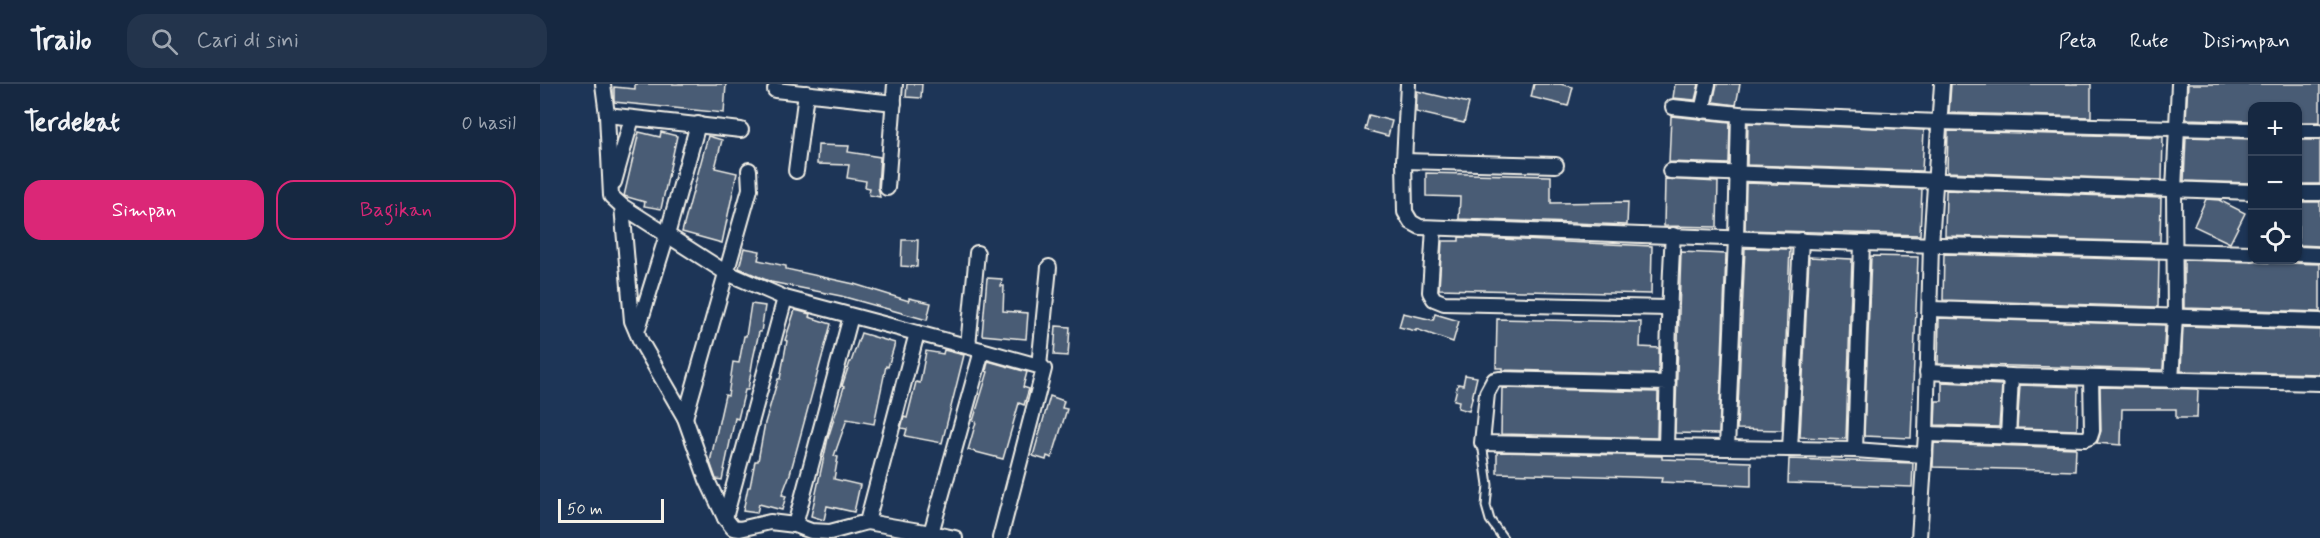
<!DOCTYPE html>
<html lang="id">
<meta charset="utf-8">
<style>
body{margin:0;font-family:Mynerve,sans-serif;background:#23344c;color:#f1f3f6}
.controls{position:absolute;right:18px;top:18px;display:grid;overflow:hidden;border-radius:12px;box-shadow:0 2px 4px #0004}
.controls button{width:54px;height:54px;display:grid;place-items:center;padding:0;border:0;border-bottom:2px solid #35445a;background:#162841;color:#f1f3f6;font:30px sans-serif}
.scale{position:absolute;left:18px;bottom:15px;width:106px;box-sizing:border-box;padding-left:6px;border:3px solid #f4f1e8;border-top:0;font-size:16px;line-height:21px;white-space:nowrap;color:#f4f1e8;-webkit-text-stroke:4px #1d3557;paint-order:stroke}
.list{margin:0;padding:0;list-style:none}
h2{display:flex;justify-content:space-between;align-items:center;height:78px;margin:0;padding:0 24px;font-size:26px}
h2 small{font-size:20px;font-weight:400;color:#9ea6b1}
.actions{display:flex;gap:12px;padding:18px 24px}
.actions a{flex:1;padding:14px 0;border:2px solid #db2777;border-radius:18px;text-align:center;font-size:21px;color:#db2777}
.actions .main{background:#db2777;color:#fff}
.icon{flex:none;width:33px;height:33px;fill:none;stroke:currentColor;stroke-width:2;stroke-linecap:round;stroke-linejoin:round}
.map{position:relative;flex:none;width:1780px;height:454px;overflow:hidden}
header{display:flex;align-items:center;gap:36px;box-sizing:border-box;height:84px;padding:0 30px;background:#162841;border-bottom:2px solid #35445a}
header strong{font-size:28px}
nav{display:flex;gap:33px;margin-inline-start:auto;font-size:21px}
.search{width:420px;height:54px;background:#23344c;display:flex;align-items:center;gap:15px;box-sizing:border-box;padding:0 21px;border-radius:18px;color:#9ea6b1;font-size:22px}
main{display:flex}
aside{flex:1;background:#162841}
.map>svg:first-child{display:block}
</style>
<header>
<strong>Trailo</strong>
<div class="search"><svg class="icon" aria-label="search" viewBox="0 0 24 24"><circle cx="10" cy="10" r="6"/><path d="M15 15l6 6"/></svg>Cari di sini</div>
<nav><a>Peta</a><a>Rute</a><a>Disimpan</a></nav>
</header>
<main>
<aside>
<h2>Terdekat<small>0 hasil</small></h2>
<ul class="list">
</ul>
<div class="actions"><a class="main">Simpan</a><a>Bagikan</a></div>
</aside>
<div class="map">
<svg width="1780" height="454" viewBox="0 0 1780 454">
<rect width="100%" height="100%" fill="#1d3557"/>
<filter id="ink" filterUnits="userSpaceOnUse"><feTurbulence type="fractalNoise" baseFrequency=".0167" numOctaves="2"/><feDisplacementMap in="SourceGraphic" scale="12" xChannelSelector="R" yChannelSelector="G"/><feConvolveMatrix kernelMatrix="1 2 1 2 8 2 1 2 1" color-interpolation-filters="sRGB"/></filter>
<g filter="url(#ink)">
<!-- building -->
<g fill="#485b74" stroke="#f4f1e8" stroke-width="1.5">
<polygon points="95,0 186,0 184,29 74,18 74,3 95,5"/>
<polygon points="367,0 382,0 381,14 366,13"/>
<polygon points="994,0 1020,0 1033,3 1028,22 991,13"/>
<polygon points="1135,0 1159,0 1155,16 1133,14"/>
<polygon points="1177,0 1200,0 1196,21 1173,18"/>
<polygon points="1411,0 1551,0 1551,33 1409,29"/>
<polygon points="1648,0 1780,0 1780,38 1758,38 1758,22 1713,22 1713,37 1646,35"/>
<polygon points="877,7 929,19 924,39 876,28"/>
<polygon points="829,31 852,37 848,52 825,46"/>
<polygon points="1131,32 1190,38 1189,80 1129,78"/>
<polygon points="1208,39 1384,46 1382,87 1207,81"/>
<polygon points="1408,47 1623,53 1622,96 1407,88"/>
<polygon points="99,48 120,53 121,48 137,52 121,125 104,122 105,118 84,112"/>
<polygon points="168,52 182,56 175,84 197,89 182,159 142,148"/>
<polygon points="1646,53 1713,55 1713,99 1644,97"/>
<rect x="1758" y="56" width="22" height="44"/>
<polygon points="278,61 309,62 308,68 340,73 338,103 340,113 329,111 330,104 325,103 326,97 307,94 309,81 277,80"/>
<polygon points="886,89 1011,92 1011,119 1088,118 1087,141 919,135 920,113 886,112"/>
<polygon points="1125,95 1178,98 1177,143 1124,142"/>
<polygon points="1206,99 1382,105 1380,151 1205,146"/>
<polygon points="1406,106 1621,114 1620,158 1405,152"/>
<polygon points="1666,115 1679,116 1705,129 1690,159 1654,142"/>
<polygon points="1758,118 1780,118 1780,162 1758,161"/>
<polygon points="919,153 1112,162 1111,210 899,205 902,157 919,157"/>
<polygon points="362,156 378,156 377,183 361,182"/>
<polygon points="204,164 220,167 218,176 246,182 246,185 314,200 369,217 369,214 391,219 387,236 301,212 231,198 199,184"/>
<polygon points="1205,164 1250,165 1242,346 1197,345"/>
<polygon points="1141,168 1186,170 1179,350 1135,349"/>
<polygon points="1404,170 1619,176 1618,223 1403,216"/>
<polygon points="1331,172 1378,173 1371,354 1324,352"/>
<polygon points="1269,173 1312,175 1306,355 1260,353"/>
<polygon points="1644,176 1780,180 1780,228 1644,224"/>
<polygon points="447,194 462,195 461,202 464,202 463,227 488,229 486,255 442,251"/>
<polygon points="211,220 225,222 221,248 219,248 213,275 208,306 205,306 198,335 195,334 182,396 176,395 170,378 185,311 188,312 193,278 199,279 204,252 206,252"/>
<polygon points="255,226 270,230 269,233 291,240 250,390 242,411 246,412 242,426 219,420 217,429 203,427 208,403 210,403 215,377 218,377 225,339 238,295 240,295 247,257 245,256"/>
<polygon points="863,229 893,236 895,230 919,237 913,258 876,245 876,247 859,243"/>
<polygon points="1399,234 1625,241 1623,286 1398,280"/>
<polygon points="957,235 1101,238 1100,263 1119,264 1119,290 963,286 963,284 956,284"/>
<polygon points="516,242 530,243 528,272 514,271"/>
<polygon points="1643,242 1780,246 1780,290 1641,287"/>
<polygon points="321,249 355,259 348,283 346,282 334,340 307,335 294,372 298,373 294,395 320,401 314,428 287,422 284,436 271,432 288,354 304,303 302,302 310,278 311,278"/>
<polygon points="404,266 424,271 402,359 365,352 367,345 361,344 364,333 367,334 376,298 380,299 386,267 403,270"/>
<polygon points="448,277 487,288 483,303 489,305 484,321 479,319 463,375 428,366 436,338 433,337 448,288 446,287"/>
<polygon points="925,291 937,293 929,327 918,324 919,317 914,316 918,300 923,301"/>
<polygon points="1402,298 1462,301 1459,343 1395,341 1396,317 1402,317"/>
<polygon points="1480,301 1538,303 1537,346 1477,344"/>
<polygon points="1560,303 1658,305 1657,334 1636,334 1636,325 1582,325 1581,361 1557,359 1561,347"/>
<polygon points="962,304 1118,308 1117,354 961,350"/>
<polygon points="510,312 524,317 522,324 527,325 512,374 507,372 506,376 493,372"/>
<polygon points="1394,359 1536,364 1535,387 1393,383"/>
<polygon points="957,368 1122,372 1122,375 1211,378 1211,402 1121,398 1122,394 957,389"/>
<polygon points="1249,375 1373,379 1372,403 1248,399"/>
</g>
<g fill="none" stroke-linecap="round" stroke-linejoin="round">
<!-- lane casing -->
<g stroke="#f4f1e8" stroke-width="11">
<polyline id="lane" points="942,359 948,401 946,422 950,436 963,454"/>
</g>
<!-- street casing -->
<g stroke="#f4f1e8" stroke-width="18">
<g id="street">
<polyline points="63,0 67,31 71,112 82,122 185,188 245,214 377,249 327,438 290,448 271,447 255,441 230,438 200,445 193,444 185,434 167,396 145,334 101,258 92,237 82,122"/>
<polyline points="868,0 864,77 865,128 871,138 880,143 1322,159 1712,169"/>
<polyline points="235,6 354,19"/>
<polyline points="1133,23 1199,30 1399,38 1712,46"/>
<polyline points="1162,27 1168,0"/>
<polyline points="67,31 201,46"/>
<polyline points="1758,47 1780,47"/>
<polyline points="864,77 1016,81"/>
<polyline points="256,87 266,9"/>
<polyline points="1130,87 1712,108"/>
<polyline points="74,98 92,34"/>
<polyline points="347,104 355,0"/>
<polyline points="1758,109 1780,109"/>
<polyline points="894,144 890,208 894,215 904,219 1128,224"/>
<polyline points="1758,170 1780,171"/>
<polyline points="1391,225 1780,237"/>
<polyline points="97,248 127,151 158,40"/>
<polyline points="428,262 437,169"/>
<polyline points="441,266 502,283 504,285 460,454"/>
<polyline points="499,282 509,183"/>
<polyline points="1387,288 1471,292 1780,299"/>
<polyline points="1631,296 1635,233 1634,106 1639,0"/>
<path d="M1128,299L959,295L954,296L947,309L942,359L1126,363C1128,293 1128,222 1133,151"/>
<polyline points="145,334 210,105 209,86"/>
<polyline points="1386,350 1545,355 1550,353 1552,347 1551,294"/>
<polyline points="1468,353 1471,292"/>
<polyline points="1126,363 1315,366 1383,371"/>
<polyline points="1187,364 1196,154 1199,30"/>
<polyline points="1250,365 1261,156"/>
<polyline points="1315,366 1322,159"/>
<polyline points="185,434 245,214"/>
<polyline points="327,438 391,449 440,274 441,266 377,249"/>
<polyline points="255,441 311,232"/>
<polyline points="391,449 415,454"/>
<polyline points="1379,454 1386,350 1391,160 1402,0"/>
</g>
</g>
<!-- lane -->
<use href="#lane" stroke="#1d3557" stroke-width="7"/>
<!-- street -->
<use href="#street" stroke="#1d3557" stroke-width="14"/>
</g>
</g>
</svg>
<div class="controls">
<button>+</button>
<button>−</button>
<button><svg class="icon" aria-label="locate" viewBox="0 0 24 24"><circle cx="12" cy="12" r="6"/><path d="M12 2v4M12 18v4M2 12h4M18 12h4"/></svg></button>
</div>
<div class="scale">50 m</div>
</div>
</main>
